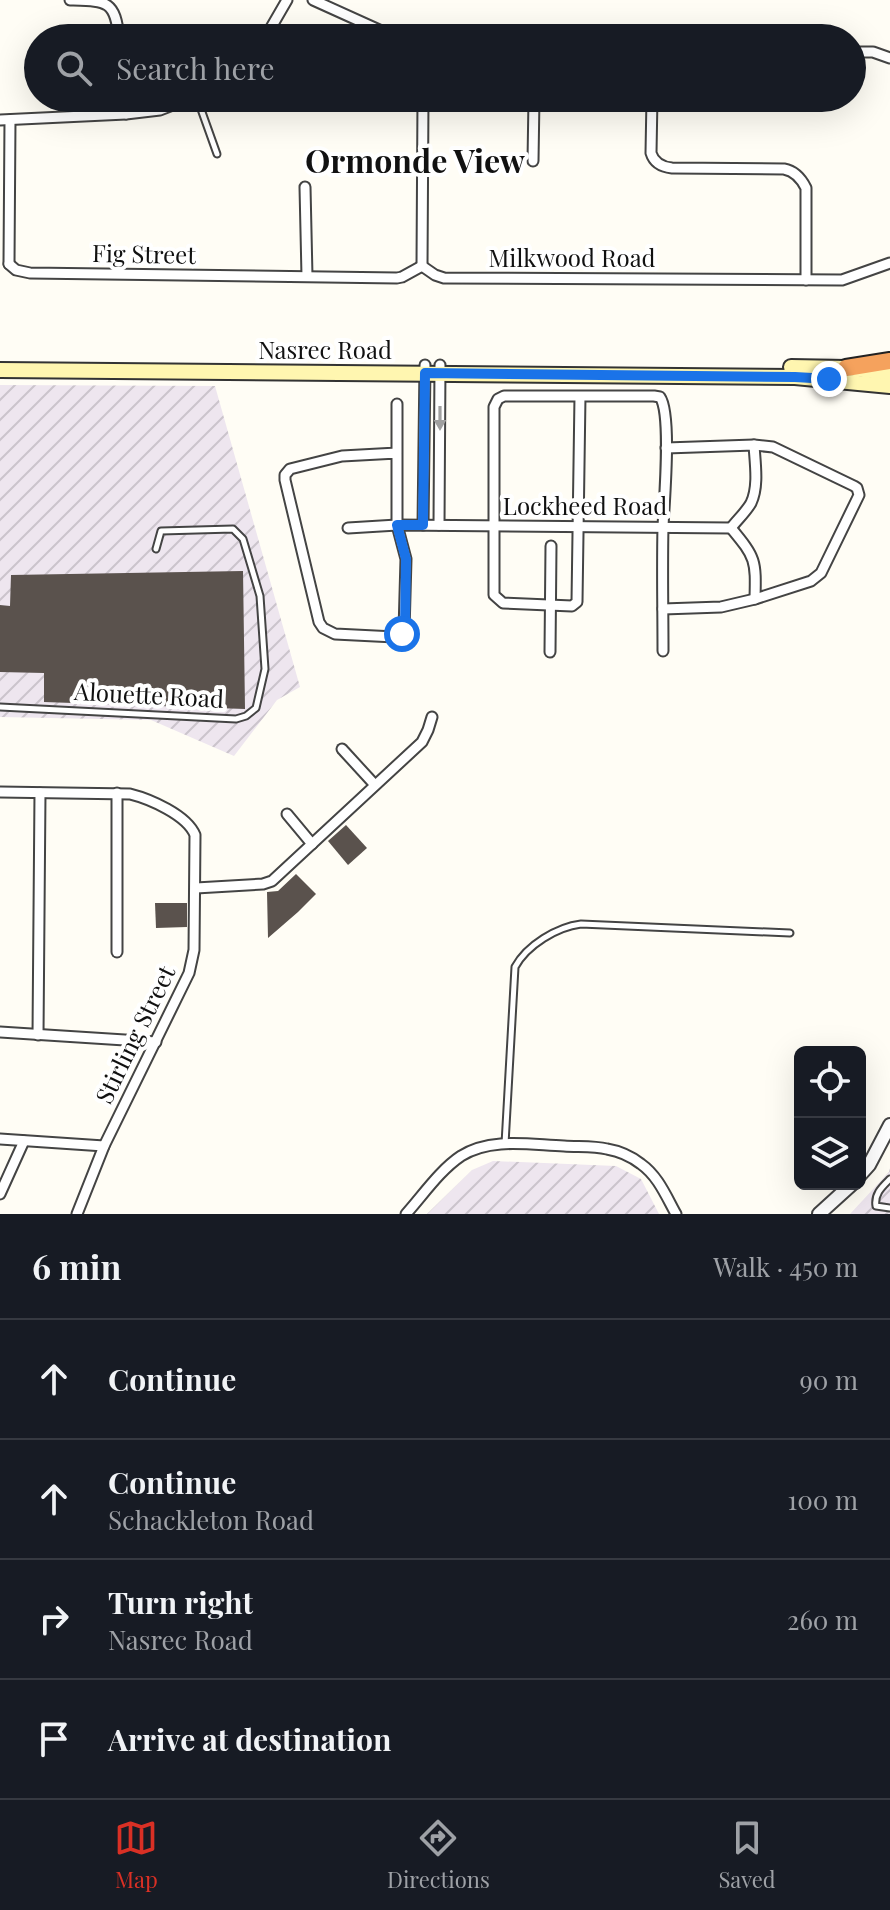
<!DOCTYPE html>
<meta charset="utf-8">
<style>
body{margin:0;font-family:"Playfair Display",serif;background:#20242c;color:#f1f3f6}
.controls{position:absolute;right:24px;bottom:24px;display:grid;overflow:hidden;border-radius:12px;box-shadow:0 8px 32px #0002}
.controls button{width:72px;height:72px;display:grid;place-items:center;padding:0;border:0;border-bottom:2px solid #363941;background:#171b24;color:#f1f3f6;font:40px sans-serif}
.stop{position:absolute;width:24px;height:24px;margin:-18px;border:6px solid #1a73e8;border-radius:50%;background:#fff}
.stop.end{background:#1a73e8;border-color:#fff;box-shadow:0 2px 8px #0008}
.list{margin:0;padding:0;list-style:none}
h2{display:flex;justify-content:space-between;align-items:center;height:104px;margin:0;padding:0 32px;font-size:34px}
h2 small{font-size:26px;font-weight:400;color:#9ea1a6}
.list li{display:grid;grid-template-columns:52px 1fr auto;gap:24px;align-items:center;box-sizing:border-box;height:120px;padding:0 32px;border-top:2px solid #363941}
.list b{display:block;font-size:30px;white-space:nowrap}
.list p{margin:0;font-size:26px;white-space:nowrap;color:#9ea1a6}
.list em{font-size:26px;font-style:normal;color:#9ea1a6}
.icon{flex:none;width:44px;height:44px;fill:none;stroke:currentColor;stroke-width:2;stroke-linecap:round;stroke-linejoin:round}
.map{position:relative;flex:none;width:890px;height:1214px;overflow:hidden}
.search{position:absolute;background:#171b24;box-shadow:0 8px 32px #0002;left:24px;right:24px;top:24px;height:88px;display:flex;align-items:center;gap:20px;box-sizing:border-box;padding:0 28px;border-radius:44px;color:#9ea1a6;font-size:30px}
.sheet{height:584px;background:#171b24}
nav{display:flex;justify-content:space-around;align-items:center;box-sizing:border-box;height:112px;border-top:2px solid #363941;background:#171b24;font-size:22px;color:#9ea1a6}
nav a{display:grid;justify-items:center;gap:4px}
nav .on{color:#d93025}
.map>svg:first-child{display:block}
</style>
<div class="map">
<svg width="890" height="1214" viewBox="0 0 890 1214">
<defs>
<pattern id="industrial-furrows" width="10" height="10" patternUnits="userSpaceOnUse" patternTransform="scale(2)"><rect width="10" height="10" fill="#eee6ef"/><path d="M-1 1l2-2M0 10L10 0M9 11l2-2" fill="none" stroke="#cbc4cc"/></pattern>
</defs>
<rect width="100%" height="100%" fill="#fffdf5"/>
<!-- industrial -->
<g fill="url(#industrial-furrows)">
<polygon points="0,385 215,386 300,687 277,700 234,756 151,720 0,717"/>
<polygon points="493,1161 616,1166 641,1179 659,1214 427,1214 472,1170"/>
<polygon points="890,1168 890,1214 850,1214 889,1172"/>
</g>
<!-- building -->
<g fill="#5a524d">
<polygon points="243,571 245,709 44,702 44,673 0,672 0,605 10,606 11,575"/>
<polygon points="346,825 367,848 348,865 328,841"/>
<polygon points="296,874 316,894 298,912 268,938 267,892 278,891"/>
<polygon points="155,903 187,903 187,927 156,928"/>
</g>
<g fill="none" stroke-linecap="round" stroke-linejoin="round">
<!-- service casing -->
<g stroke="#444" stroke-width="9">
<g id="service">
<polyline points="197,98 217,154"/>
<polyline points="0,707 236,719 246,716 256,708 265,669 260,596 243,539 233,529 161,531 156,549"/>
<path d="M505,1144L515,967C527,945 557,927 581,924L790,933"/>
<path d="M890,1179C882,1187 874,1194 876,1206L890,1208"/>
</g>
</g>
<!-- minor casing -->
<g stroke="#444" stroke-width="13">
<g id="minor">
<path d="M70,0C107,1 115,0 119,38"/>
<polyline points="313,0 397,38"/>
<polyline points="265,38 287,0"/>
<polyline points="852,52 873,52 890,58"/>
<polyline points="125,98 126,114"/>
<path d="M652,98L651,153C654,163 662,167 672,168L784,169C795,171 801,178 806,188V280"/>
<polyline points="0,120 126,114 160,110 191,98"/>
<polyline points="533,161 534,98"/>
<polyline points="305,187 307,276"/>
<polyline points="9,264 16,270 30,273 397,278 402,277 422,266"/>
<polyline points="9,264 10,120"/>
<polyline points="422,266 435,275 444,278 842,280 890,263"/>
<polyline points="422,266 423,98"/>
<path d="M580,396L577,602L572,606L503,603L494,595V407L498,399L504,396H654L660,397C672,414 664,502 663,527C662,568 663,610 663,651"/>
<polyline points="397,404 397,525 406,559 404,631 395,637 335,634 323,628 319,622 285,480 285,475 290,469 342,456 397,453"/>
<polyline points="423,525 425,365"/>
<polyline points="439,525 440,365"/>
<polyline points="348,528 397,525 731,528"/>
<path d="M731,528C737,520 746,512 751,503C759,486 755,463 754,445"/>
<path d="M731,528C756,558 756,560 755,599"/>
<polyline points="663,609 721,607 755,599 811,581 821,573 859,495 857,488 854,486 773,447 754,445 666,448"/>
<polyline points="550,652 551,546"/>
<polyline points="342,749 375,785"/>
<path d="M0,792L130,794C150,799 187,815 195,835L194,950L189,973L104,1146L77,1214"/>
<polyline points="287,814 312,844"/>
<polyline points="196,888 263,884 272,881 422,742 428,730 432,717"/>
<polyline points="117,952 117,793"/>
<polyline points="0,1032 156,1042"/>
<polyline points="38,1035 40,793"/>
<polyline points="0,1139 104,1146"/>
<polyline points="0,1194 24,1141"/>
<path d="M406,1214C423,1195 440,1170 461,1156C491,1137 531,1145 564,1146C578,1147 594,1146 607,1149C619,1151 632,1157 641,1164C658,1176 666,1196 676,1214"/>
</g>
</g>
<!-- tertiary casing -->
<g stroke="#444" stroke-width="16">
<g id="tertiary">
<polyline points="860,1175 869,1165 890,1125"/>
<polyline points="819,1214 852,1184"/>
</g>
</g>
<!-- secondary casing -->
<g stroke="#333" stroke-width="18">
<g id="secondary">
<polyline points="791,367 846,368 890,373"/>
<polyline points="0,370 795,377 890,386"/>
</g>
</g>
<!-- motorway casing -->
<g stroke="#222" stroke-width="20">
<polyline id="motorway" points="846,368 890,361"/>
</g>
<!-- service -->
<use href="#service" stroke="#fff" stroke-width="5"/>
<!-- minor -->
<use href="#minor" stroke="#fff" stroke-width="9"/>
<!-- tertiary -->
<use href="#tertiary" stroke="#fff" stroke-width="12"/>
<!-- secondary -->
<use href="#secondary" stroke="#fff6b0" stroke-width="14"/>
<!-- motorway -->
<use href="#motorway" stroke="#f5a25d" stroke-width="16"/>
</g>
<!-- one-way arrows -->
<defs><path id="oneway-solid" d="M-6-.8H1V-3.2L6.5 0L1 3.2V.8H-6Z" transform="scale(2)"/></defs>
<use fill="#a0a0a0" href="#oneway-solid" transform="translate(440 418) rotate(90)"/>
<g fill="none" stroke-linecap="round" stroke-linejoin="round">
<!-- route -->
<polyline stroke="#1a73e8" stroke-width="10" points="402,634 405,628 406,559 397,525 423,525 425,373 795,377 829,379"/>
</g>
<g text-anchor="middle" stroke-width="8" stroke-linejoin="round" paint-order="stroke">
<!-- street labels -->
<g font-size="24" fill="#111" stroke="#fff">
<text transform="translate(144 255) rotate(1)" y="8">Fig Street</text>
<text x="572" y="267">Milkwood Road</text>
<text x="325" y="359">Nasrec Road</text>
<text x="585" y="515">Lockheed Road</text>
<text transform="translate(149 696) rotate(3)" y="8">Alouette Road</text>
<text transform="translate(136 1035) rotate(-64)" y="8">Stirling Street</text>
</g>
<!-- district labels -->
<g font-size="32" font-weight="bold" fill="#111" stroke="#fff">
<text x="415" y="173">Ormonde View</text>
</g>
</g>
</svg>
<div class="controls">
<button><svg class="icon" aria-label="locate" viewBox="0 0 24 24"><circle cx="12" cy="12" r="6"/><path d="M12 2v4M12 18v4M2 12h4M18 12h4"/></svg></button>
<button><svg class="icon" aria-label="layers" viewBox="0 0 24 24"><path d="M12 4l9 5-9 5-9-5zM3 14l9 5 9-5"/></svg></button>
</div>
<div class="stop" style="left:402px;top:634px"></div>
<div class="stop end" style="left:829px;top:379px"></div>
<div class="search"><svg class="icon" aria-label="search" viewBox="0 0 24 24"><circle cx="10" cy="10" r="6"/><path d="M15 15l6 6"/></svg>Search here</div>
</div>
<section class="sheet">
<h2>6 min<small>Walk · 450 m</small></h2>
<ul class="list">
<li><svg class="icon" aria-label="ahead" viewBox="0 0 24 24"><path d="M12 20V5M6 11l6-6 6 6"/></svg><div><b>Continue</b></div><em>90 m</em></li>
<li><svg class="icon" aria-label="ahead" viewBox="0 0 24 24"><path d="M12 20V5M6 11l6-6 6 6"/></svg><div><b>Continue</b><p>Schackleton Road</p></div><em>100 m</em></li>
<li><svg class="icon" aria-label="right" viewBox="0 0 24 24"><path d="M7 20v-9h11M14 6l5 5-5 5"/></svg><div><b>Turn right</b><p>Nasrec Road</p></div><em>260 m</em></li>
<li><svg class="icon" aria-label="arrive" viewBox="0 0 24 24"><path d="M6 21V4h12l-3 4 3 4H6"/></svg><div><b>Arrive at destination</b></div></li>
</ul>
</section>
<nav>
<a class="on"><svg class="icon" aria-label="map" viewBox="0 0 24 24"><path d="M3 6l6-2 6 2 6-2v14l-6 2-6-2-6 2zM9 4v14M15 6v14"/></svg>Map</a>
<a><svg class="icon" aria-label="directions" viewBox="0 0 24 24"><path d="M12 3l9 9-9 9-9-9zM9 14v-3h6M13 9l2 2-2 2"/></svg>Directions</a>
<a><svg class="icon" aria-label="saved" viewBox="0 0 24 24"><path d="M7 4h10v16l-5-4-5 4z"/></svg>Saved</a>
</nav>
